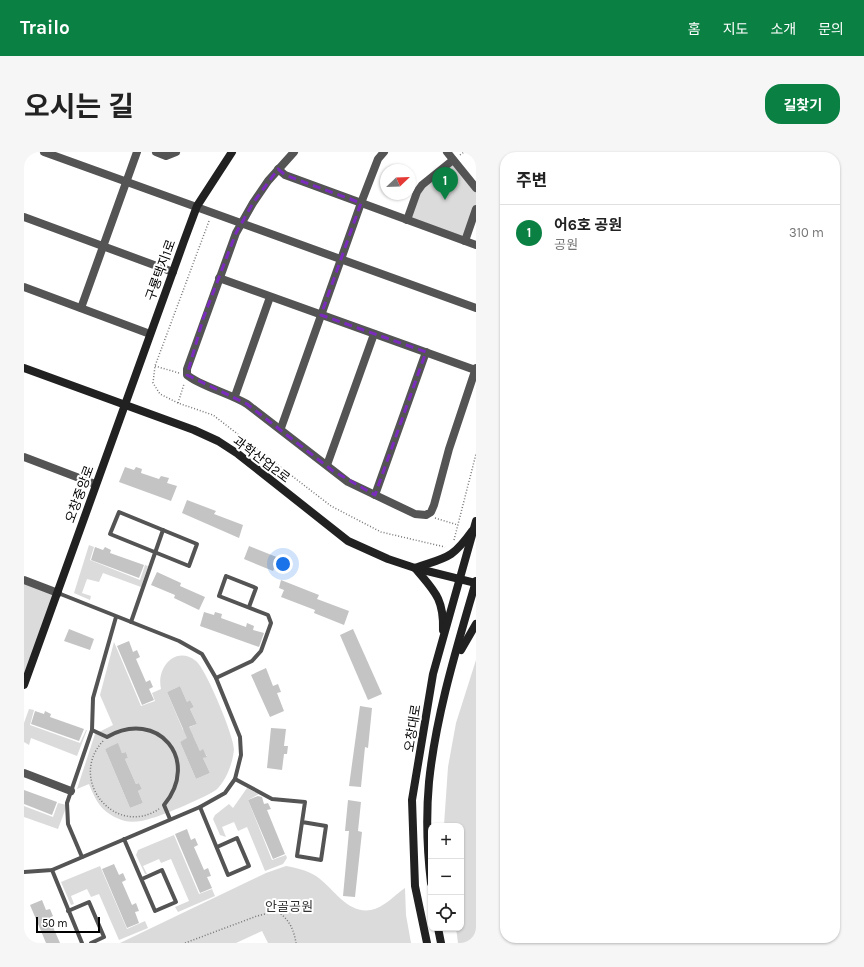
<!DOCTYPE html>
<html lang="ko">
<meta charset="utf-8">
<style>
body{margin:0;font-family:Karla,"Noto Sans KR",sans-serif;background:#f6f6f6;color:#222}
.controls{position:absolute;right:12px;bottom:12px;display:grid;overflow:hidden;border-radius:8px;box-shadow:0 1px 3px #0004}
.controls button{width:36px;height:36px;display:grid;place-items:center;padding:0;border:0;border-bottom:1px solid #e0e0e0;background:#fff;color:#222;font:20px sans-serif}
.compass{position:absolute;left:356px;top:12px;width:36px;height:36px;border-radius:50%;background:#fff;box-shadow:0 1px 3px #0004;rotate:67deg}
.scale{position:absolute;left:12px;bottom:10px;width:64px;box-sizing:border-box;padding-left:4px;border:2px solid #000;border-top:0;font-size:11px;line-height:14px;white-space:nowrap;color:#000;-webkit-text-stroke:3px #fff;paint-order:stroke}
.you{position:absolute;left:259px;top:412px;width:14px;height:14px;margin:-10px;border:3px solid #fff;border-radius:50%;background:#1a73e8;box-shadow:0 0 0 6px #1a73e833}
.badge{display:grid;place-items:center;width:26px;height:26px;border-radius:50%;background:#0b8043;color:#fff;font-size:13px;font-weight:700}
.pin{position:absolute;translate:-50% -33px;filter:drop-shadow(0 1px 2px #0008)}
.pin::after{content:'';position:absolute;top:21px;width:14px;height:12px;background:inherit;clip-path:polygon(0 0,100% 0,50% 100%)}
.list{margin:0;padding:0;list-style:none}
h2{display:flex;justify-content:space-between;align-items:center;height:52px;margin:0;padding:0 16px;font-size:17px}
h2 small{font-size:13px;font-weight:400;color:#767676}
.list li{display:grid;grid-template-columns:26px 1fr auto;gap:12px;align-items:center;box-sizing:border-box;height:56px;padding:0 16px;border-top:1px solid #e0e0e0}
.list b{display:block;font-size:15px;white-space:nowrap}
.list p{margin:0;font-size:13px;white-space:nowrap;color:#767676}
.list em{font-size:13px;font-style:normal;color:#767676}
.icon{flex:none;width:22px;height:22px;fill:none;stroke:currentColor;stroke-width:2;stroke-linecap:round;stroke-linejoin:round}
.map{position:relative;flex:none;width:452px;height:791px;overflow:hidden;border-radius:16px}
header{display:flex;align-items:center;gap:24px;box-sizing:border-box;height:56px;padding:0 20px;background:#0b8043;color:#fff}
header strong{font-size:19px}
nav{display:flex;gap:22px;margin-inline-start:auto;font-size:14px}
.intro{display:flex;align-items:center;justify-content:space-between;box-sizing:border-box;height:96px;padding:0 24px}
h1{margin:0;font-size:28px}
.button{padding:10px 18px;border-radius:16px;background:#0b8043;color:#fff;font-size:14px;font-weight:700}
main{display:flex;gap:24px;padding:0 24px}
aside{flex:1;background:#fff;border-radius:16px;box-shadow:0 1px 3px #0004}
.map>svg:first-child{display:block}
</style>
<header>
<strong>Trailo</strong>
<nav><a>홈</a><a>지도</a><a>소개</a><a>문의</a></nav>
</header>
<div class="intro"><h1>오시는 길</h1><a class="button">길찾기</a></div>
<main>
<div class="map">
<svg width="452" height="791" viewBox="0 0 452 791">
<rect width="100%" height="100%" fill="#fff"/>
<!-- green -->
<g fill="#dbdbdb" fill-rule="evenodd">
<polygon points="429,8 452,36 452,57 441,89 383,68 393,40"/>
<polygon points="65,393 70,395 66,408 116,428 121,413 124,414 117,435 79,421 75,430 63,427 58,441 67,444 66,448 50,441"/>
<polygon points="0,428 34,441 0,529"/>
<path d="M90,490L117,554L131,549L128,541L137,537C132,515 152,493 172,509C182,517 210,584 210,597C209,611 202,629 192,638C186,643 138,664 128,666C120,669 109,671 101,669C79,662 73,652 65,632L53,637L71,582L89,573L76,543ZM156,534L163,550L166,548L170,555L166,557L173,572L159,578L143,540ZM169,584L176,599L179,598L183,604L179,606L186,621L172,627L156,590ZM94,592L98,601L102,600L104,606L101,607L112,632L115,631L118,637L114,639L119,651L106,656L81,597Z"/>
<polygon points="452,508 452,791 434,791 432,776 437,776 437,674 420,673 424,615 432,571"/>
<polygon points="5,557 10,558 6,573 56,591 62,578 63,578 53,604 7,586 5,593 0,590 0,571"/>
<polygon points="223,636 235,642 224,648 248,708 262,703 263,706 259,712 241,719 223,675 214,679 210,670 198,675 202,685 196,683 189,667 191,663 205,652 209,656"/>
<polygon points="34,651 43,653 34,677 0,665 0,654 29,665"/>
<polygon points="150,683 175,742 188,737 191,744 154,760 151,755 165,749 147,707 137,711 135,707 119,714 123,722 121,722 112,703 114,698"/>
<polygon points="76,714 103,777 121,769 124,776 95,788 75,742 67,745 63,737 47,744 50,752 47,753 37,730"/>
<path d="M262,714C273,716 287,719 296,727C311,739 325,762 347,758C359,756 371,743 381,736L382,763L387,791H244L238,779L212,791H96L242,721Z"/>
</g>
<!-- building -->
<g fill="#c4c4c4">
<polygon points="101,315 110,318 112,315 118,317 117,321 135,327 137,324 145,326 143,331 153,334 147,349 95,330"/>
<polygon points="163,348 192,359 190,362 219,373 215,386 158,361"/>
<polygon points="225,394 255,406 249,419 220,407"/>
<polygon points="71,395 79,398 81,395 87,398 86,401 120,413 115,426 67,408"/>
<polygon points="133,420 157,431 156,434 181,445 175,458 150,446 151,443 127,433"/>
<polygon points="257,428 295,443 293,447 325,459 320,473 290,461 291,458 257,445 260,438 255,436"/>
<polygon points="180,460 190,463 191,460 198,462 197,466 222,475 223,471 230,474 229,478 240,481 235,495 176,474"/>
<polygon points="45,477 70,487 66,498 40,489"/>
<polygon points="329,477 358,542 344,548 316,483"/>
<polygon points="105,489 109,500 113,498 116,505 112,507 122,530 126,528 129,535 125,537 130,548 118,553 93,494"/>
<polygon points="242,516 249,534 254,532 257,540 253,541 260,559 246,565 227,523"/>
<polygon points="156,534 163,550 166,548 170,555 166,557 173,572 165,575 176,599 179,597 183,605 179,606 186,621 172,627 156,590 163,586 143,540"/>
<polygon points="336,554 348,556 344,596 341,595 337,635 325,634"/>
<polygon points="11,559 20,562 21,559 27,562 26,565 60,577 55,589 7,572"/>
<polygon points="247,576 262,577 260,594 264,594 263,602 260,602 258,618 243,616"/>
<polygon points="94,591 98,601 102,600 104,606 101,607 112,632 115,631 118,637 114,639 119,651 106,656 81,597"/>
<polygon points="0,638 33,650 28,663 0,652"/>
<polygon points="234,644 238,645 240,652 244,651 247,657 243,658 261,702 249,707 224,648"/>
<polygon points="324,648 337,650 334,679 338,680 331,745 319,744 325,679 321,679"/>
<polygon points="163,677 167,688 171,686 174,693 170,695 180,718 184,716 187,724 183,725 188,736 176,741 151,682"/>
<polygon points="90,712 95,723 99,721 102,728 98,730 108,753 112,751 115,759 111,760 115,771 103,776 78,717"/>
<polygon points="18,748 22,758 26,757 29,764 25,766 36,791 22,791 6,753"/>
</g>
<g fill="none" stroke-linecap="round" stroke-linejoin="round">
<!-- path -->
<g stroke="#767676" stroke-width="1.5" stroke-dasharray="1 2" stroke-linecap="butt">
<polyline points="436,3 440,0"/>
<polyline points="185,69 131,214 129,231 136,242 154,251 189,263 307,354 357,380 421,395"/>
<polyline points="131,214 155,221"/>
<polyline points="154,251 160,232"/>
<polyline points="411,366 434,373"/>
<polyline points="430,388 452,302"/>
<path d="M79,589C43,628 91,686 135,657"/>
<path d="M161,791L233,764L252,759C265,766 270,778 272,791"/>
</g>
<!-- lane -->
<g stroke="#545454" stroke-width="4">
<polygon points="95,360 173,392 165,414 86,382"/>
<polyline points="107,470 139,378"/>
<polyline points="192,526 228,509 237,499 247,471 244,463 195,444 202,424 232,436 225,455"/>
<path d="M68,578L83,585C134,556 177,608 140,653L146,667"/>
<polyline points="211,627 248,647 281,650 273,704 297,708 302,674 278,670"/>
<polyline points="176,655 204,723 225,714 213,686 193,695"/>
<polyline points="100,687 131,759 152,750 138,718 118,727"/>
<polyline points="58,705 44,672 43,651 68,578 69,546 92,465"/>
<polyline points="28,718 58,791"/>
<polyline points="0,720 28,718 176,655 201,641 211,627 217,603 216,585 192,526 178,502 155,489 34,441"/>
<polyline points="44,759 65,750 80,785 67,791"/>
</g>
<!-- street -->
<g stroke="#545454" stroke-width="8">
<polyline points="20,0 452,156"/>
<polyline points="132,0 142,4 152,0"/>
<path d="M270,0L244,29L229,51L212,81L163,217V223C174,233 207,242 223,252L324,330L391,362L402,363L407,360L410,353L425,297L452,216"/>
<polyline points="423,0 452,36"/>
<polyline points="254,17 261,23 452,93"/>
<polyline points="0,65 149,120"/>
<polyline points="383,68 393,40 398,33 429,8"/>
<polyline points="441,89 452,57"/>
<polyline points="195,126 451,218"/>
<polyline points="0,135 126,182"/>
<polyline points="57,156 113,0"/>
<polyline points="211,244 246,145"/>
<polyline points="257,276 337,51 354,7 360,0"/>
<polyline points="0,305 71,332"/>
<polyline points="303,313 350,182"/>
<polyline points="351,343 402,200"/>
<polyline points="0,428 34,441"/>
<polyline points="0,621 47,639"/>
</g>
<!-- secondary -->
<g stroke="#212121" stroke-width="8">
<polyline points="0,216 170,278 194,289 214,302 324,389 364,407 391,416 452,431"/>
<path d="M391,416C410,439 420,446 419,478"/>
<path d="M391,416C423,405 428,407 448,379"/>
<polyline points="437,498 452,472"/>
<polyline points="0,533 160,89 173,54 208,0"/>
<path d="M407,731C403,698 402,663 405,630C412,562 433,495 452,429"/>
<polyline points="414,776 417,791"/>
<polyline points="403,791 391,734 388,648 409,522 452,369"/>
</g>
</g>
<!-- marked area -->
<path fill="none" stroke="#7b2cbf" stroke-width="3" stroke-dasharray="8 5" stroke-linejoin="round" d="M254,17L261,23L337,51L297,163L402,200L351,343L309,319L223,252L163,223L179,167L212,81L229,51Z"/>
<g text-anchor="middle" stroke-width="4" stroke-linejoin="round" paint-order="stroke">
<!-- street labels -->
<g font-size="13" fill="#000" stroke="#fff">
<text transform="translate(136 118) rotate(-70)" y="5">구룡택지1로</text>
<text transform="translate(238 307) rotate(37)" y="5">과학산업2로</text>
<text transform="translate(55 342) rotate(-70)" y="5">오창중앙로</text>
<text transform="translate(388 576) rotate(-81)" y="5">오창대로</text>
</g>
<!-- park labels -->
<g font-size="13" fill="#323232" stroke="#fff">
<text x="265" y="759">안골공원</text>
</g>
</g>
</svg>
<div class="controls">
<button>+</button>
<button>−</button>
<button><svg class="icon" aria-label="locate" viewBox="0 0 24 24"><circle cx="12" cy="12" r="6"/><path d="M12 2v4M12 18v4M2 12h4M18 12h4"/></svg></button>
</div>
<svg class="compass" viewBox="-18 -18 36 36"><path d="M0-13l5 13h-10z" fill="#e53935"/><path d="M0 13l5-13h-10z" fill="#767676"/></svg>
<div class="scale">50 m</div>
<div class="you"></div>
<div class="pin badge" style="left:421px;top:48px">1</div>
</div>
<aside>
<h2>주변<small></small></h2>
<ul class="list">
<li><span class="badge">1</span><div><b>어6호 공원</b><p>공원</p></div><em>310 m</em></li>
</ul>
</aside>
</main>
